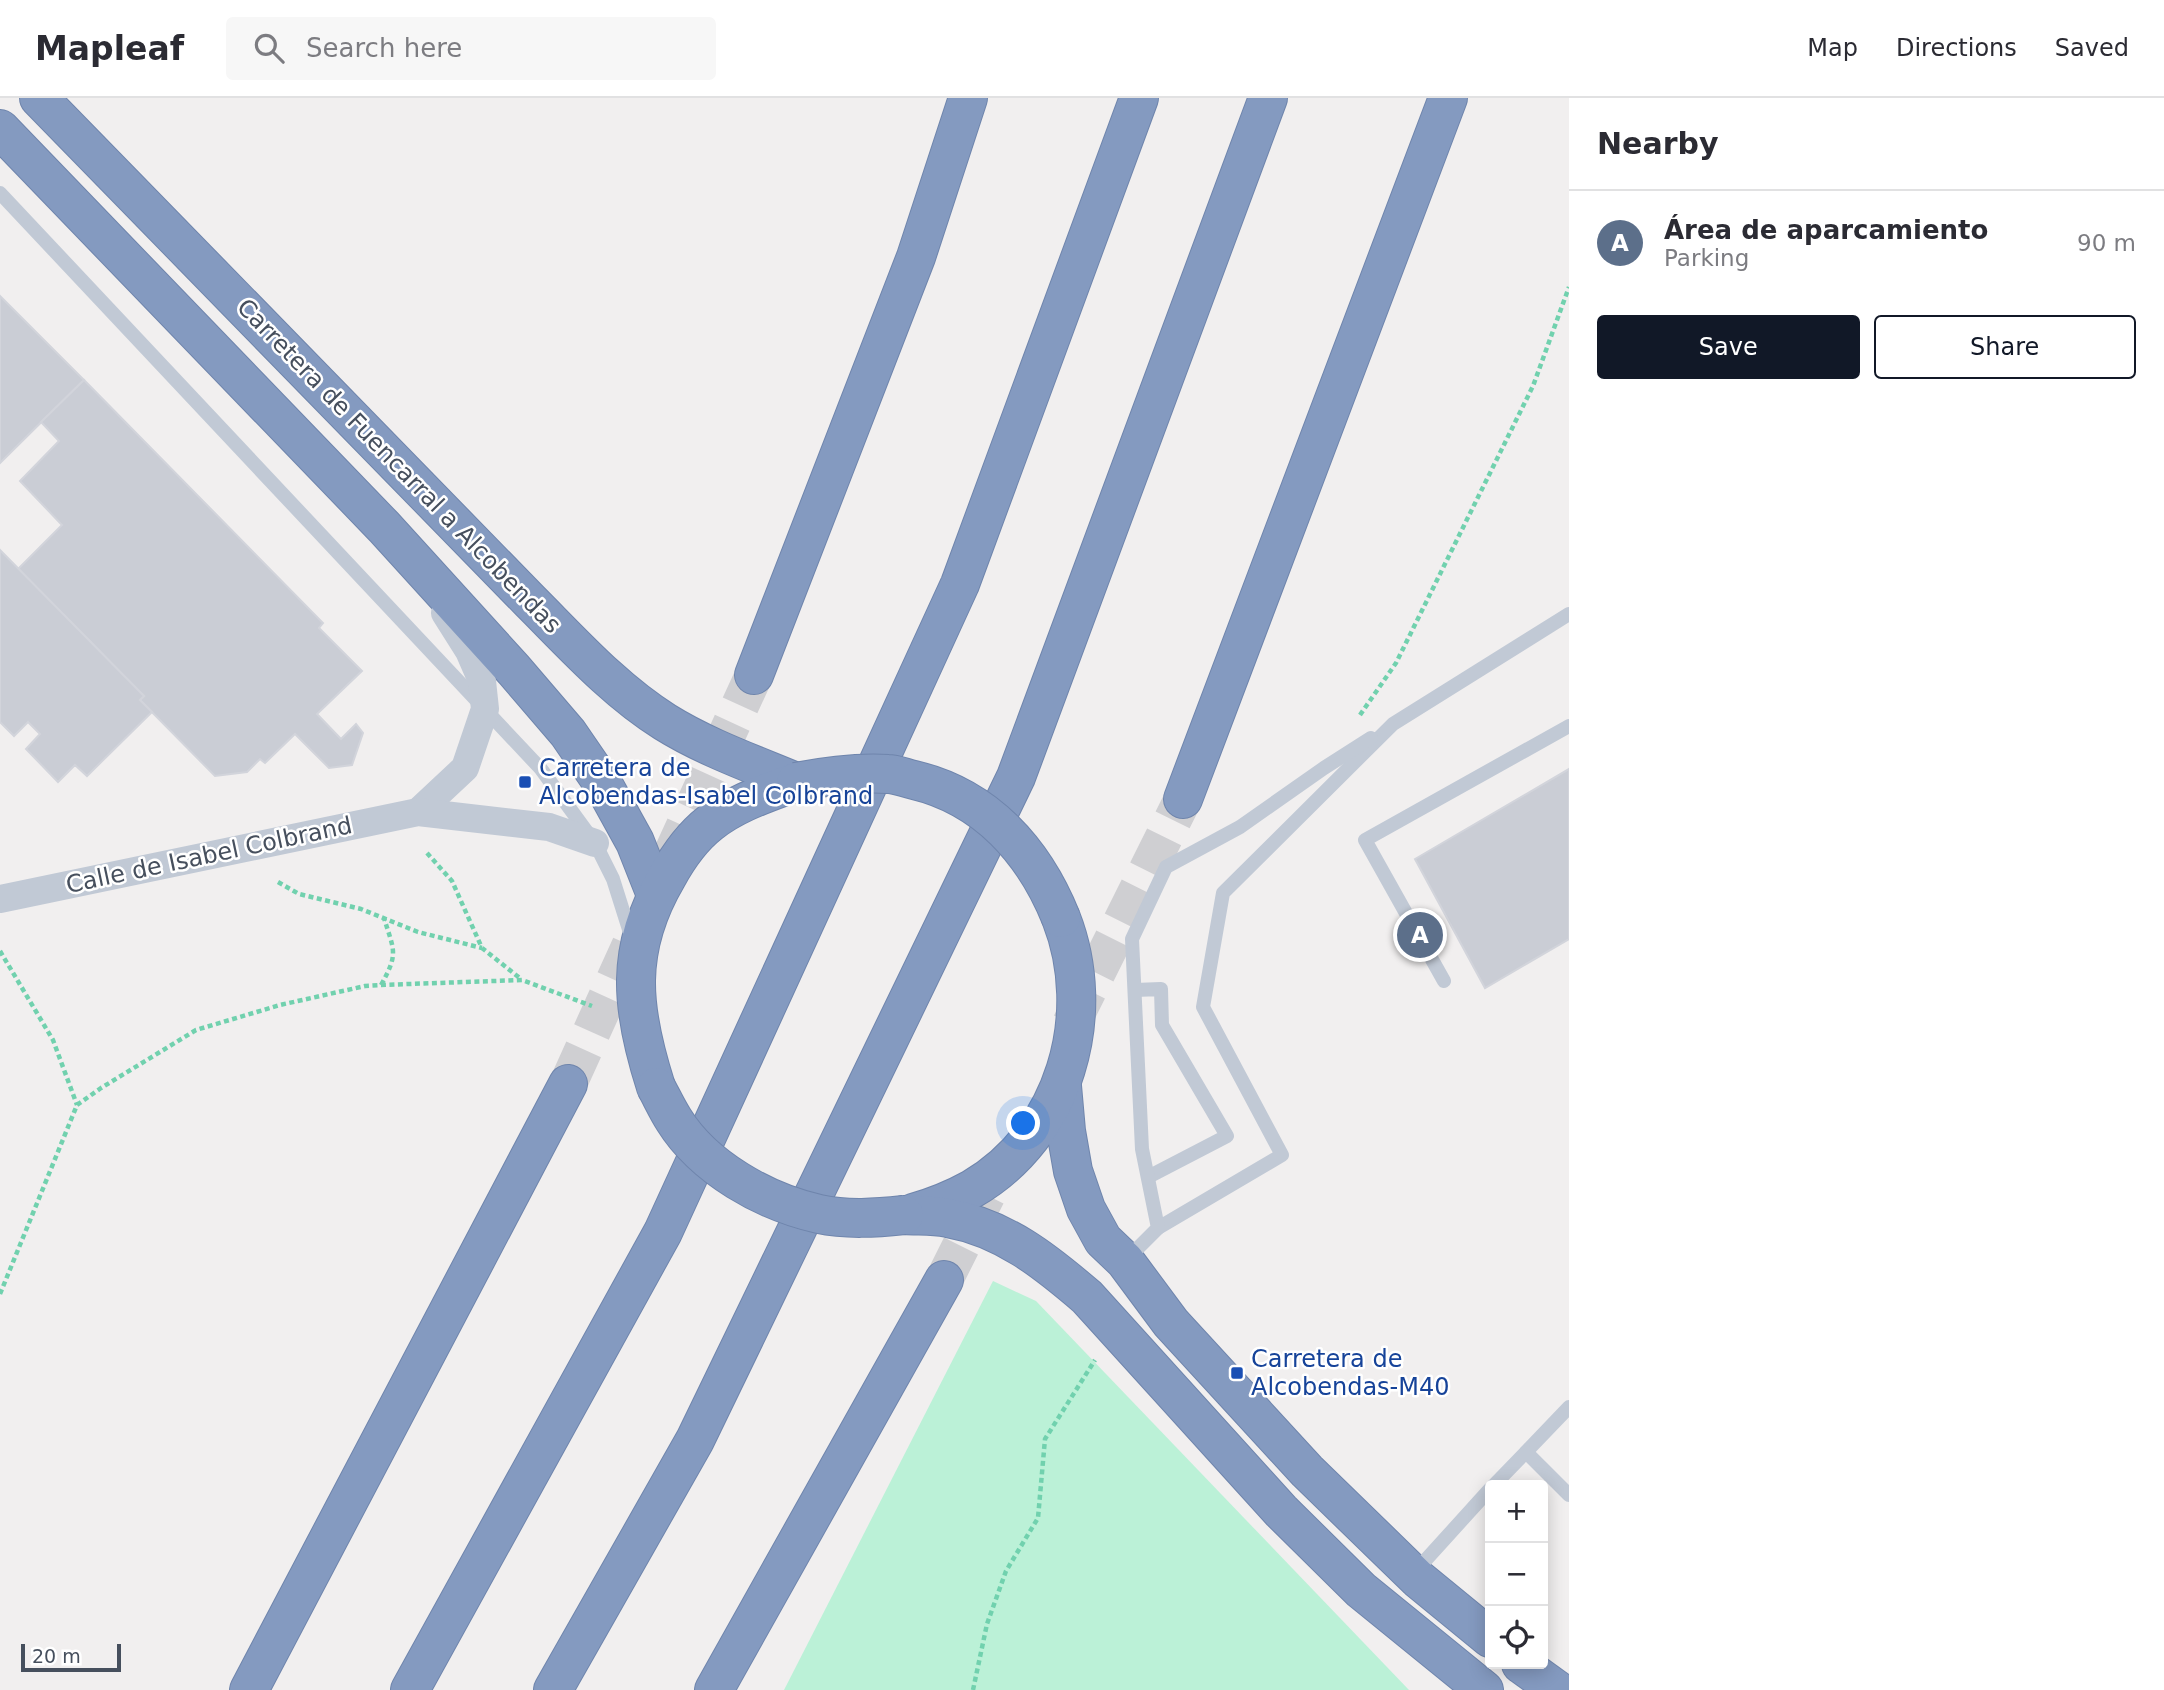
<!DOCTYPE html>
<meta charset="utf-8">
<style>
body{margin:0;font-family:"DejaVu Sans",sans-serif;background:#f7f7f7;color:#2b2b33}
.controls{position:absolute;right:21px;bottom:21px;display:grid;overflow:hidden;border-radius:7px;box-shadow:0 4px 18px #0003}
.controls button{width:63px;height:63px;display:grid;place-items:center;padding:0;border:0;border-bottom:2px solid #e1e1e2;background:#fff;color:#2b2b33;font:35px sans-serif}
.scale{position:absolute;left:21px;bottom:18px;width:100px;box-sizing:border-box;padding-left:7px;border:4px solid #464f5d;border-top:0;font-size:19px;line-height:24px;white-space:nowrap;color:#464f5d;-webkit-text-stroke:5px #fff;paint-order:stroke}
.you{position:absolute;left:1024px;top:1026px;width:24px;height:24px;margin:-18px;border:5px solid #fff;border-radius:50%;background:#1a73e8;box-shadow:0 0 0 10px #1a73e833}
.badge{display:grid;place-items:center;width:46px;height:46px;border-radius:50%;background:#111827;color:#fff;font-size:23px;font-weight:700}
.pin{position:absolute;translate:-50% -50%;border:4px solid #fff;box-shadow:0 2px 7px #0006}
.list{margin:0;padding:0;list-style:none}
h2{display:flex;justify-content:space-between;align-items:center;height:91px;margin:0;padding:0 28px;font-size:30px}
h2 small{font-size:23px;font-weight:400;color:#7c7c81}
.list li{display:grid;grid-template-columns:46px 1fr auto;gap:21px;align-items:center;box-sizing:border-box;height:105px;padding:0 28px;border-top:2px solid #e1e1e2}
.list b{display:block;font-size:26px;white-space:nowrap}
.list p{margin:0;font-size:23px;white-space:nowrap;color:#7c7c81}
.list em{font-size:23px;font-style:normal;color:#7c7c81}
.actions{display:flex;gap:14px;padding:21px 28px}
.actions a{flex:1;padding:16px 0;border:2px solid #111827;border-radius:7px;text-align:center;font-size:24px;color:#111827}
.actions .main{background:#111827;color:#fff}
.icon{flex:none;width:38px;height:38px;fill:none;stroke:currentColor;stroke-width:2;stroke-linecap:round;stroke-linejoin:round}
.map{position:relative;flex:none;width:1569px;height:1592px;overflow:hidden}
header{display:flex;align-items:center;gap:42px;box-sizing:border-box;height:98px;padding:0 35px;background:#fff;border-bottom:2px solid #e1e1e2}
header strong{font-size:33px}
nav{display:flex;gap:38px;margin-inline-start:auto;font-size:24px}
.search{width:490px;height:63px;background:#f7f7f7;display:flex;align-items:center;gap:18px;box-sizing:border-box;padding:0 24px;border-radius:7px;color:#7c7c81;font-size:26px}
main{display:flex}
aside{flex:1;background:#fff}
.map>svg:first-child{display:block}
</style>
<header>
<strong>Mapleaf</strong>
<div class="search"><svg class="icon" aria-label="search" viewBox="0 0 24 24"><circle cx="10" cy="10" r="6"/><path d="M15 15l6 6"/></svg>Search here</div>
<nav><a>Map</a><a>Directions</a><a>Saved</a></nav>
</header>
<main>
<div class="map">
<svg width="1569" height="1592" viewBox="0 0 1569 1592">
<rect width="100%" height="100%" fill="#f1efef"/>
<!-- green -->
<polygon fill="#bbf1d7" points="993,1183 1036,1203 1409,1592 784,1592"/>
<!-- building -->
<g fill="#cacdd5" stroke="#d2d4db" stroke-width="2">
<polygon points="0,198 84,282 0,365"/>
<polygon points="84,282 323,525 319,530 362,573 317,616 341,641 356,626 363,635 352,667 329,670 295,636 265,665 260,661 247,674 215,678 140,602 144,598 18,471 62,427 20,383 59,343 41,324"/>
<polygon points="0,452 144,598 140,602 152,614 87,678 75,667 58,684 26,651 40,636 28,624 14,638 0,624"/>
<polygon points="1569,671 1569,841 1485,890 1415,761"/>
</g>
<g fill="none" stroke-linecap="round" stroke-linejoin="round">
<!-- highway-tunnel -->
<g stroke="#cfcfd2" stroke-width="38" stroke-dasharray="38 19" stroke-linecap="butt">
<polyline points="669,763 754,577"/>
<polyline points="1071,926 1183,701"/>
<polyline points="568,986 638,831"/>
<polyline points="944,1182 987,1096"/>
</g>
<!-- highway casing -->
<g stroke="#6f85ac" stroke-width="40">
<g id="highway">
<path d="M39,0L530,503C572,545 614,592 665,624C705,649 753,666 796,684"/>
<polyline points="0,31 384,429 514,572 568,635 603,686 635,744 656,797"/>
<polyline points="754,577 916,159 968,0"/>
<polyline points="1183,701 1448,0"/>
<polyline points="1062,988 1066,1033 1073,1073 1086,1111 1103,1142 1125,1163 1171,1225 1307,1373 1418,1481 1490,1540"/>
<path d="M656,989C631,911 624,852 667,779C678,759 692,739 710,725C735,705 767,695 796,684"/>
<path d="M913,1115C934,1109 954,1101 972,1091C1065,1037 1099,917 1061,820"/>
<path d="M904,1117C919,1118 934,1117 948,1120C1004,1130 1045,1163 1087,1199L1281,1413L1361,1492L1484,1592"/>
<polyline points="1521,1566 1557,1592"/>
<polyline points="249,1592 568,986"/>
<polyline points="410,1592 663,1134 960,486 1139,0"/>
<polyline points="553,1592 695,1342 1016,679 1268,0"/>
<polyline points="714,1592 944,1182"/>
</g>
</g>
<!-- path -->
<g stroke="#71d1ae" stroke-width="4.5" stroke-dasharray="5 3.5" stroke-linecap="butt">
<polyline points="1360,617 1396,565 1533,288 1569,189"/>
<polyline points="427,755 452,783 482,850 521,881"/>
<polyline points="278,784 299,796 361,811 418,834 482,850"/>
<polyline points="0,853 53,942 77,1007"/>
<path d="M381,887C399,855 394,853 384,820"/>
<polyline points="0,1196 77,1007 101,990 196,932 280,907 365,888 381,887 522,882 592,908"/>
<polyline points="973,1592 987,1526 1006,1473 1038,1420 1045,1341 1095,1262"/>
</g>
<!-- lane -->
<g stroke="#c1c9d5" stroke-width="14">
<polyline points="0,95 541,671 595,745 613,781 631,838"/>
<polyline points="1444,883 1365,742 1569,628"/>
<polyline points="1135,892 1161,891 1162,927 1227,1038 1148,1079"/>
<polyline points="1158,1130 1282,1057 1203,909 1223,795 1393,626 1569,516"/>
<polyline points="1126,1162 1158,1130 1142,1051 1132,841 1166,769 1240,729 1324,670 1371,640"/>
<polyline points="1526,1354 1569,1309"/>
<polyline points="1494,1387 1526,1354 1569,1397"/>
<polyline points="1413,1476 1490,1391"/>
</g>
<!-- street -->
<g stroke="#c1c9d5" stroke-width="28">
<polyline points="418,714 465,670 485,611 482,583 469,553 445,515"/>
<polyline points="0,801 418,714 549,729 595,745"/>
</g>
<!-- highway -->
<use href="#highway" stroke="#849ac0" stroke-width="38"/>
<!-- highway-bridge casing -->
<g stroke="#6f85ac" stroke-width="40" stroke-linecap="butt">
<g id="highway-bridge">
<path d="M796,684C827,678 856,674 888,676C896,676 905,680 914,682C986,699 1034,753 1061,820"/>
<path d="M656,989C662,1000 667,1011 674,1022C704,1070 765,1104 819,1116C847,1122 876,1120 904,1117"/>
</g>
</g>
<!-- highway-bridge -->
<use href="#highway-bridge" stroke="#849ac0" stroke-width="38"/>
</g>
<!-- markers -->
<g fill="#1a4fb4" stroke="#fff" stroke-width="2.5">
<rect x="518" y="677" width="14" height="14" rx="3.5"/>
<rect x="1230" y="1268" width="14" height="14" rx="3.5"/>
</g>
<g text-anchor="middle" stroke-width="5" stroke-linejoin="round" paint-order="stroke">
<!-- street labels -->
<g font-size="24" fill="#464f5d" stroke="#fff">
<text transform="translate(399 368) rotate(46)" y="8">Carretera de Fuencarral a Alcobendas</text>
<text transform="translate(209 757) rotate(-12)" y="8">Calle de Isabel Colbrand</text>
</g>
<!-- transit labels -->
<g font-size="24" fill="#164399" stroke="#fff" text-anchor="start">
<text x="539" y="678">Carretera de<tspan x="539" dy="28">Alcobendas-Isabel Colbrand</tspan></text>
<text x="1251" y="1269">Carretera de<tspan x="1251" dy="28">Alcobendas-M40</tspan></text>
</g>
</g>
</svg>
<div class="controls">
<button>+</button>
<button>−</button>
<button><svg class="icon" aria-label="locate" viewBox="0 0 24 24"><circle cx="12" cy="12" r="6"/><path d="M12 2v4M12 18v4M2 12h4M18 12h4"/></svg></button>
</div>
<div class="scale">20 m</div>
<div class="you"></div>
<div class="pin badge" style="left:1420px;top:837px;background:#5c6f8a">A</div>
</div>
<aside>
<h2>Nearby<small></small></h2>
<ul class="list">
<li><span class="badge" style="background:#5c6f8a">A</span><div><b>Área de aparcamiento</b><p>Parking</p></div><em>90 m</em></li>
</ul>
<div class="actions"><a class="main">Save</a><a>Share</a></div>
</aside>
</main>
